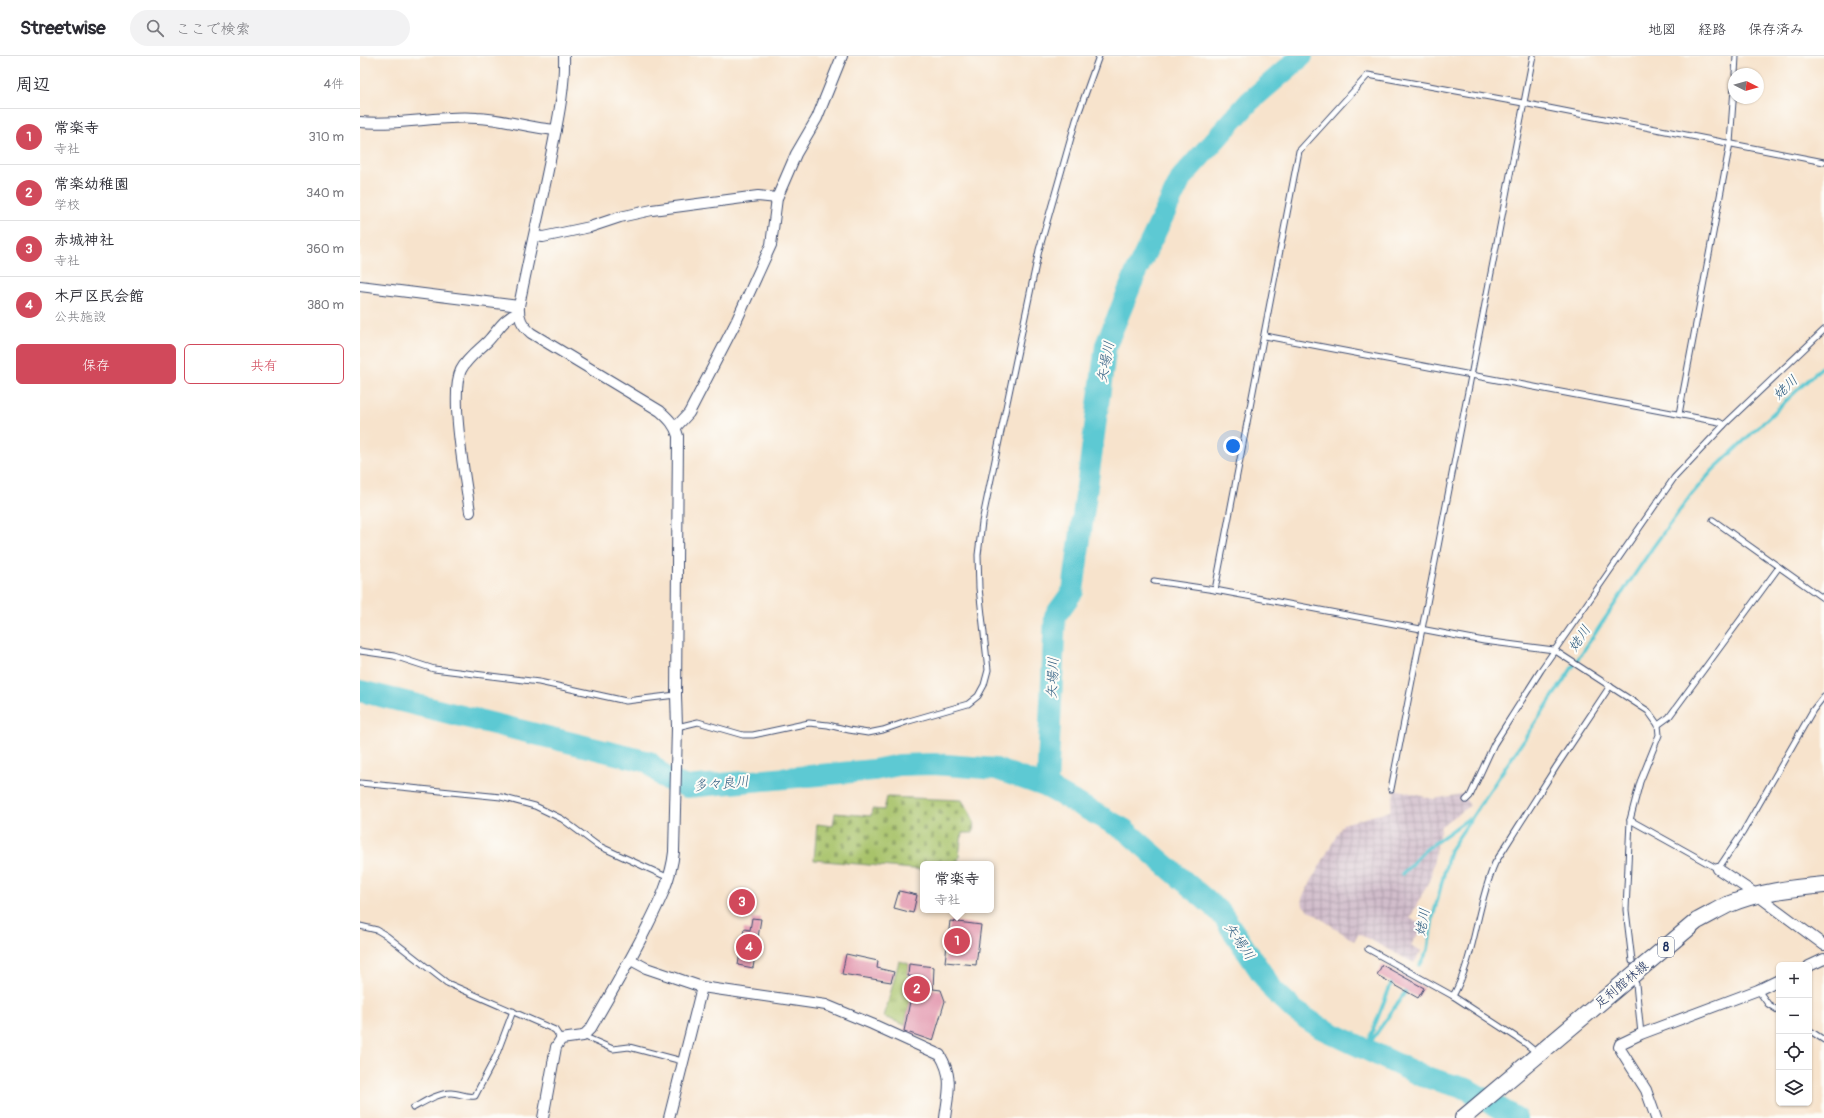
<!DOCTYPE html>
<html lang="ja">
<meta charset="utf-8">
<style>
body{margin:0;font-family:Pangolin,"Klee One",sans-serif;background:#f2f2f3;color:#2b2b33}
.controls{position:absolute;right:12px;bottom:12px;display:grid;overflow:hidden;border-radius:6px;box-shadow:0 1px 3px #0004}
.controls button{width:36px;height:36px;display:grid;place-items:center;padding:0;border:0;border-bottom:1px solid #e1e1e2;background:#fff;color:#2b2b33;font:20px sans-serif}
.compass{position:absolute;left:1368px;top:12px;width:36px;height:36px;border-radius:50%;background:#fff;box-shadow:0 1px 3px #0004;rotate:96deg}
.you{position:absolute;left:873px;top:390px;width:14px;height:14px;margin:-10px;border:3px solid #fff;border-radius:50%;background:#1a73e8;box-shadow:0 0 0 6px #1a73e833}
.badge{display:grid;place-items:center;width:26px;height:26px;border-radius:50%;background:#d1495b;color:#fff;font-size:13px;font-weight:700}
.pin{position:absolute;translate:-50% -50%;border:2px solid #fff;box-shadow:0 1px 4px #0006}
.popup{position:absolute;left:560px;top:805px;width:74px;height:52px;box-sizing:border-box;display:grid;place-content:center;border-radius:6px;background:#fff;filter:drop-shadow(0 1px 3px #0005);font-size:13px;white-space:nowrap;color:#7c7c81}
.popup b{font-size:15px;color:#2b2b33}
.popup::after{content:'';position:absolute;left:50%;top:100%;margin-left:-8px;border:8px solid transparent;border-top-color:#fff}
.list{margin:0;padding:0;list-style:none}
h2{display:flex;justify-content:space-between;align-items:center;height:52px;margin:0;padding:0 16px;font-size:17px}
h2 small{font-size:13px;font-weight:400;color:#7c7c81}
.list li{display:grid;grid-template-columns:26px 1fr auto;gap:12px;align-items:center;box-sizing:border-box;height:56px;padding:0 16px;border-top:1px solid #e1e1e2}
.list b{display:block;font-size:15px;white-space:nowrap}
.list p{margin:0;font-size:13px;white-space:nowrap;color:#7c7c81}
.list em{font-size:13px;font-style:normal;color:#7c7c81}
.actions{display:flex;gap:8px;padding:12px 16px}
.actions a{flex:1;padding:9px 0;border:1px solid #d1495b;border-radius:6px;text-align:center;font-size:14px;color:#d1495b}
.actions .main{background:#d1495b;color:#fff}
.icon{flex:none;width:22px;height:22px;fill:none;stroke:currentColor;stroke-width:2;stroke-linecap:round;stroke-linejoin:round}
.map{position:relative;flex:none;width:1464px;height:1062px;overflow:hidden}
header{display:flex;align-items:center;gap:24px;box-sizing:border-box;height:56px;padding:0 20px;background:#fff;border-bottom:1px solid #e1e1e2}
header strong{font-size:19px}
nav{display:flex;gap:22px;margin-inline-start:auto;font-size:14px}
.search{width:280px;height:36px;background:#f2f2f3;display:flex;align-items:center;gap:10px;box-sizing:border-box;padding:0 14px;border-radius:22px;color:#7c7c81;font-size:15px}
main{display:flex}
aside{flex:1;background:#fff}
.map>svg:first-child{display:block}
</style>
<header>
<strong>Streetwise</strong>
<div class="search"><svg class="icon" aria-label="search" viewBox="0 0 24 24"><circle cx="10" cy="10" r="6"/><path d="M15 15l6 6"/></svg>ここで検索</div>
<nav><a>地図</a><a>経路</a><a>保存済み</a></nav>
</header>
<main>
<aside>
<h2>周辺<small>4件</small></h2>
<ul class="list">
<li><span class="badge">1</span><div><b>常楽寺</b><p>寺社</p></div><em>310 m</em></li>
<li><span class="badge">2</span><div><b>常楽幼稚園</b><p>学校</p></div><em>340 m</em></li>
<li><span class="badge">3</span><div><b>赤城神社</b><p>寺社</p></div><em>360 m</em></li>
<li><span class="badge">4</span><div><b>木戸区民会館</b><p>公共施設</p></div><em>380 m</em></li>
</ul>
<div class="actions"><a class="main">保存</a><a>共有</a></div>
</aside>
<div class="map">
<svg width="1464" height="1062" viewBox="0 0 1464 1062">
<defs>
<pattern id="industrial-grid" width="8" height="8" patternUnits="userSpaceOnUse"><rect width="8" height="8" fill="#d1bdcb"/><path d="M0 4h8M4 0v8" fill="none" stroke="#a99aa8"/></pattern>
<pattern id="cemetery-stones" width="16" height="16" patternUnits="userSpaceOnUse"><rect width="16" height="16" fill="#a8c36a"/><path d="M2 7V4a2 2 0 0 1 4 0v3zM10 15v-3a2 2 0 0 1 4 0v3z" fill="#889f5a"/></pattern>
<pattern id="park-tufts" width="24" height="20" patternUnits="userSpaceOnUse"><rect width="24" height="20" fill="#a8c36a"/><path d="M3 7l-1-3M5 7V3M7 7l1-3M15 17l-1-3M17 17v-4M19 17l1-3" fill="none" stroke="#889f5a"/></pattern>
</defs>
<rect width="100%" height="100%" fill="#fdfcf7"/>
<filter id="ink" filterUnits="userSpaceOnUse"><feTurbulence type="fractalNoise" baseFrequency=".025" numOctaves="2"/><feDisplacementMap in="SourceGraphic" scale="8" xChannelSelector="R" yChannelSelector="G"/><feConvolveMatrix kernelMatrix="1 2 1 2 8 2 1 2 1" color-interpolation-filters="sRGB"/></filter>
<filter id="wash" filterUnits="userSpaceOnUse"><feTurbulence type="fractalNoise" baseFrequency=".012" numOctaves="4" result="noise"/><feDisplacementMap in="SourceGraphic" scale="16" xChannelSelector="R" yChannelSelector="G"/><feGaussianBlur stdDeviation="0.9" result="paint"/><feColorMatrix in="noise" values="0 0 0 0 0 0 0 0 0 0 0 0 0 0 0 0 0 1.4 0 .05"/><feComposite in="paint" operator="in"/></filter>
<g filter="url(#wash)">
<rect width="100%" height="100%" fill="#f7e3cc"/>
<!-- industrial -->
<polygon fill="url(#industrial-grid)" points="1035,733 1073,743 1102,738 1110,750 1081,770 1070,823 1050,862 1063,870 1051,889 1061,895 1054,907 999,878 994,885 943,850 942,842 983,768 1030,755"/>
<!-- cemetery -->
<path fill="url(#cemetery-stones)" stroke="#627964" d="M527,741L602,744C609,756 616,763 613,777H602L598,808H563V814L454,804L457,768L473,770L475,757L511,760L512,753L524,754Z"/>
<!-- park -->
<polygon fill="url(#park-tufts)" stroke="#627964" points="539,905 549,908 548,920 555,921 545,969 524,961"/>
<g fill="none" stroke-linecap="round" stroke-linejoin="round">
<!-- stream -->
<g stroke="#5dc9d3" stroke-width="3.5">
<polyline points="1042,818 1065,794 1108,763"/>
<polyline points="1060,909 1068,894 1073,861 1090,794 1293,491 1331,439 1353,414 1464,309"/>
<polyline points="1008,987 1031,928"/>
<polyline points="1005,994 1046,935"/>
</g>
<!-- river -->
<g stroke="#5dc9d3" stroke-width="22">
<polyline points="0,635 289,706 306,723 327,731 514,714 539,709 574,708 636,713 687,731 765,774 861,857 913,934 935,955 961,972 1062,1020 1107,1033 1156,1062"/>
<polyline points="687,731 695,560 713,535 746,289 777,214 822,121 890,45 942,0"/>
</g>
</g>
<g id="blocks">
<!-- building -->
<g fill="#e398af">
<polygon points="539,835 557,839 553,857 534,852"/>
<polygon points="392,862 401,863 393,912 378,909 384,873 390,874"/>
<polygon points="590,865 621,869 616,909 585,906"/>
<polygon points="486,898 518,905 517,912 534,916 531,926 482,918"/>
<polygon points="549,908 574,911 573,933 581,934 585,945 573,985 544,975 555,921 548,920"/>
<polygon points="1022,909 1064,932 1058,942 1017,919"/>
</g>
</g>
</g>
<g filter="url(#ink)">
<use href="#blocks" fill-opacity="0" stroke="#3c4a6e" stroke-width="1"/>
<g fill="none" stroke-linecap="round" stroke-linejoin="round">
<!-- lane casing -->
<g stroke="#3c4a6e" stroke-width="7">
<g id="lane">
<polyline points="1375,18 1376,0"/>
<polyline points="905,280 1359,366 1364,369"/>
<polyline points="1319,358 1370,87 1374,32"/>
<polyline points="1353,464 1464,543"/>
<polyline points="794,525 855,534 1124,585 1194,594 1288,655 1298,669 1299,679 1280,726 1270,764 1266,854 1272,905"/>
<polyline points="855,534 939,95 1008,19 1163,47 1464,106"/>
<polyline points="0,595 34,600 74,613 179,626 266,645 316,639"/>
<polyline points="1298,669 1309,661 1419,511"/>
<polyline points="317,671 338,666 383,679 393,679 449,667 468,669 489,674 508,677 523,674 549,665 608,648 618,640 624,629 628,614 619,532 618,499 622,466 679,194 716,64 739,0"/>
<polyline points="0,727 141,741 175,750 202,763 237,789 309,822"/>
<polyline points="1031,733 1173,0"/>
<polyline points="1106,744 1110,740 1134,688 1181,614 1314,422 1364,369 1464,274"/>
<polyline points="1270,764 1358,813 1383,776 1453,654 1464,640"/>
<polyline points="0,870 17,874 27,880 87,927 195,974 201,983"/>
<polyline points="1008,893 1093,940 1165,987 1177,997"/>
<polyline points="1276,928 1281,978"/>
<polyline points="1398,934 1408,948 1419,955"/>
<path d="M1093,940C1116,899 1116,850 1135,807L1196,711L1250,630"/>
<polyline points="1449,974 1464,984"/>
<polyline points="223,980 253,993 269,991 322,1005"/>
<path d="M53,1052C64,1046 78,1037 91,1037C99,1037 107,1042 115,1040L136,1000L153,955"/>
</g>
</g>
<!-- street casing -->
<g stroke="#3c4a6e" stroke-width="12">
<g id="street">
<path d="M0,66C39,70 78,59 117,62C144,63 169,72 196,74"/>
<polyline points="175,180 183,181 230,171 260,161 292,154 398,140 417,142"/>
<polyline points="0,230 159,250"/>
<polyline points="316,371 329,357 376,266 411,189 417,142 436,98 457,62 482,0"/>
<path d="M110,456C106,426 89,338 101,314C107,302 119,294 128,285C139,273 143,263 158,257"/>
<polyline points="1358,813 1397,839 1464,889"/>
<path d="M271,904L286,912L342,931L466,949L512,968L580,999C594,1022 588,1037 585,1062"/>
<polyline points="1449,910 1464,903"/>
<path d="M183,1062L196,991L201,983L223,980L231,972C250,939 269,907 286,873C299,847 311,824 314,796L317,671L316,639L318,380C315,369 309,363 300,355L171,277C162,269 158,262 159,250C169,198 182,146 192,94C198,63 205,32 204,0"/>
<polyline points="309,1062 342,931"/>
<polyline points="1296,1062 1286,1034 1262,996 1259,991 1260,988 1281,978 1398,934 1419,924"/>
</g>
</g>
<!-- primary casing -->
<g stroke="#3c4a6e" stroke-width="18">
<path id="primary" d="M1103,1062L1337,865C1347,860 1357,854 1367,849C1398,836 1431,832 1464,829"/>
</g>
<!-- lane -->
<use href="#lane" stroke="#fff" stroke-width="5"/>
<!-- street -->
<use href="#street" stroke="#fff" stroke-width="10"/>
<!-- primary -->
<use href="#primary" stroke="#fff" stroke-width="16"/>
</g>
</g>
<g text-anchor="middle" stroke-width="4" stroke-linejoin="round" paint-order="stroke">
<!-- shield labels -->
<rect fill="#fdfcf7" stroke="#5f6c8c" stroke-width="1" x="1298" y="881" width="16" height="20" rx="3"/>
<g font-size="12" font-weight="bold" fill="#1b2f5e">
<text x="1306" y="895">8</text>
</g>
<!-- street labels -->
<g font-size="13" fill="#1b2f5e" stroke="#fdfcf7">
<text transform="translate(1261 928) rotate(-40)" y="5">足利館林線</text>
</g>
<!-- water labels -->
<g font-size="14" font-style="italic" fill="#2f5d81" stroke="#fdfcf7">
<text transform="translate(745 306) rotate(-79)" y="5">矢場川</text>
<text transform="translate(1425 331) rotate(-43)" y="5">姥川</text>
<text transform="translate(1219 582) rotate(-56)" y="5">姥川</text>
<text transform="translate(692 622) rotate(-87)" y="5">矢場川</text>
<text transform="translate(361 727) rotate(-5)" y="5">多々良川</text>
<text transform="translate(1062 866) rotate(-80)" y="5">姥川</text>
<text transform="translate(880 885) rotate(56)" y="5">矢場川</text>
</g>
</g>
</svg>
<div class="controls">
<button>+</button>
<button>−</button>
<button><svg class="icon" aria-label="locate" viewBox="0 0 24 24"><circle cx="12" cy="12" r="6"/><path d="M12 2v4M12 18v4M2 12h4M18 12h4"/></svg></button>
<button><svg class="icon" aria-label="layers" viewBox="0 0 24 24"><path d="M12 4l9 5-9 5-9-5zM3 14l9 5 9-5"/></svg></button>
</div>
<svg class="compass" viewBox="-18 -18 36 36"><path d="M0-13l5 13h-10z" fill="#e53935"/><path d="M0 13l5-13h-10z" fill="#7c7c81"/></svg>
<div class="you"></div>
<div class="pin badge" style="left:597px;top:885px">1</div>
<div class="popup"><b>常楽寺</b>寺社</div>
<div class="pin badge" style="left:557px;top:933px">2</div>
<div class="pin badge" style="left:382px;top:846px">3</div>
<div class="pin badge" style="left:389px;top:891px">4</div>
</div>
</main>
